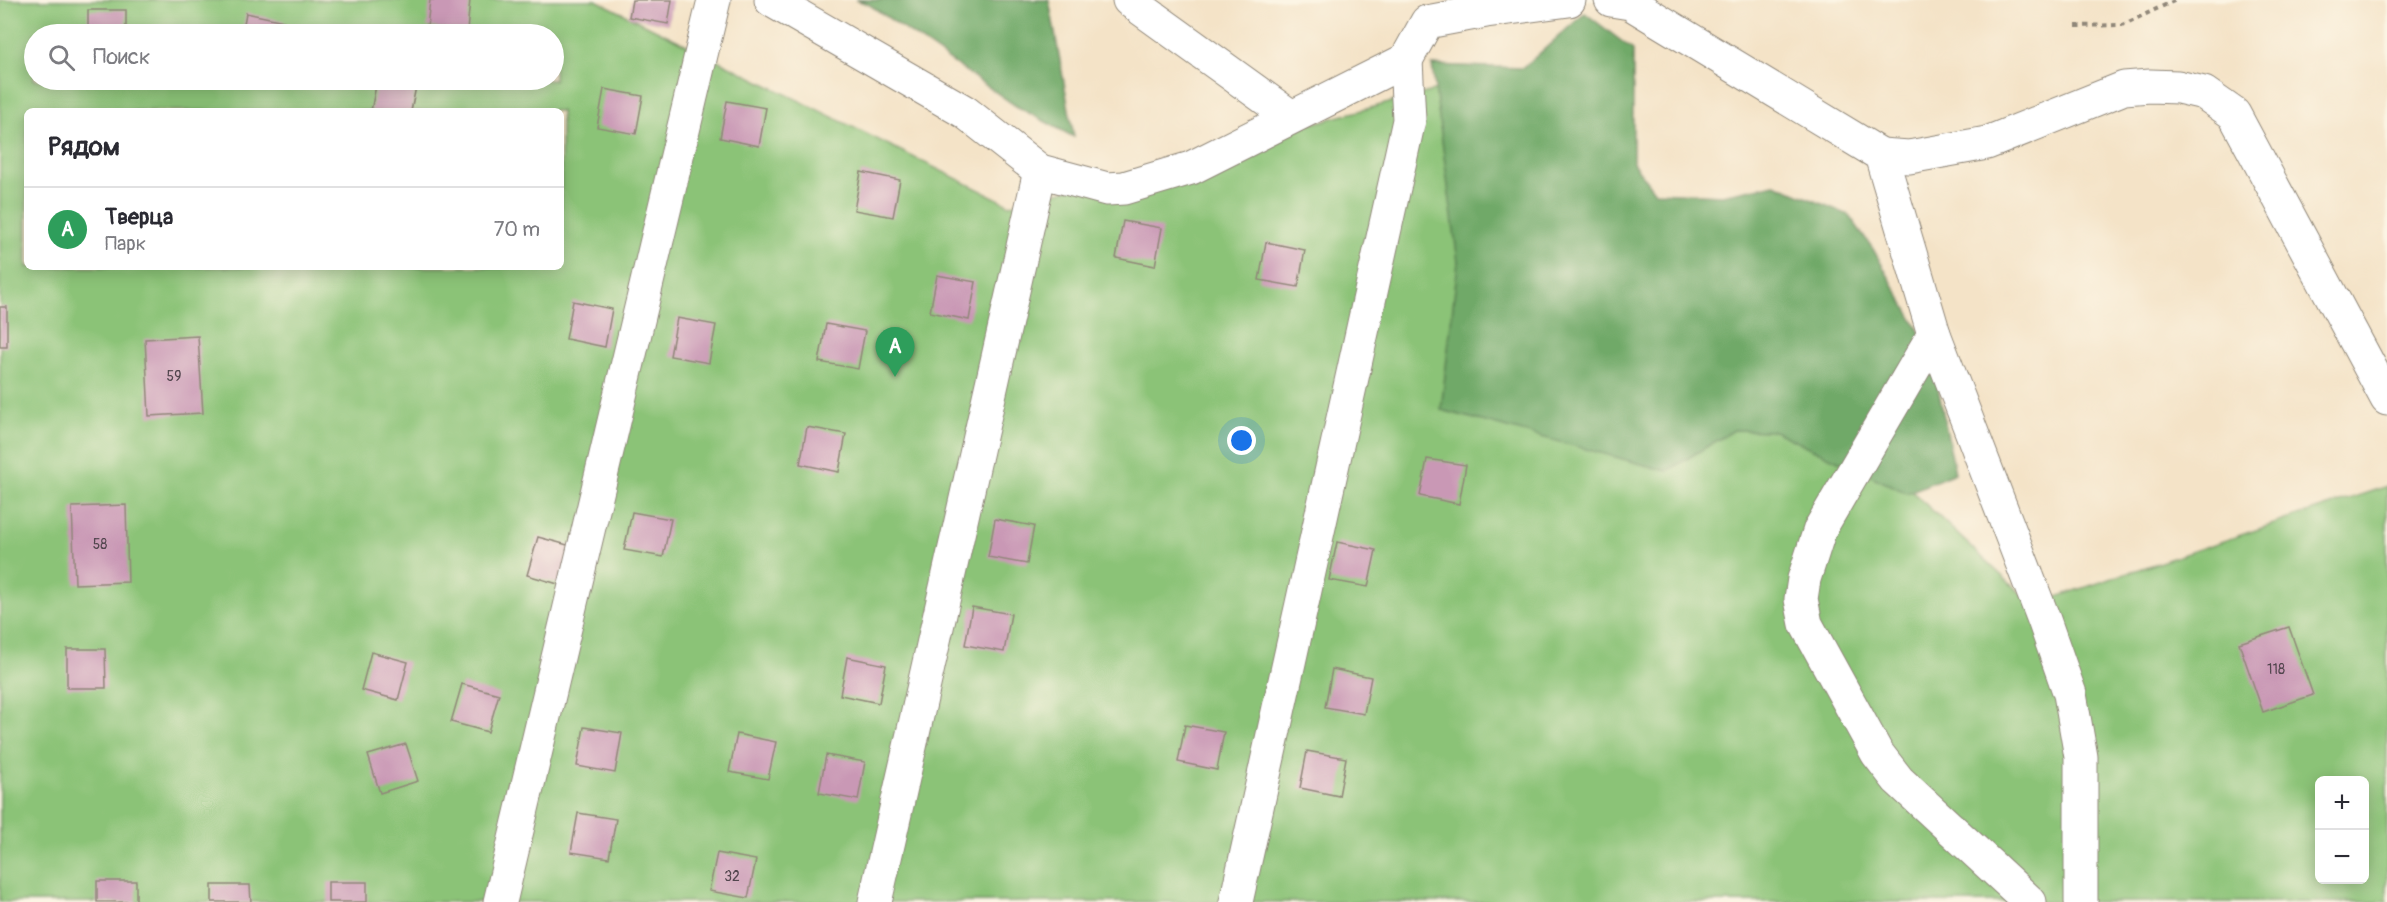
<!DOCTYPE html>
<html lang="ru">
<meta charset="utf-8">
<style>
body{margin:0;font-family:Pangolin,sans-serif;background:#f7f7f7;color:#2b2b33}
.controls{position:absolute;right:18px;bottom:18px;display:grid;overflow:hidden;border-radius:9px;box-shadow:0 3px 15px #0003}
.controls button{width:54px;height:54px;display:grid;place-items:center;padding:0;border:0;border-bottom:2px solid #e1e1e2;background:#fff;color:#2b2b33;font:30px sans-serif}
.you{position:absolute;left:1242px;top:441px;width:21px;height:21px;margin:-15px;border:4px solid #fff;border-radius:50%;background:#1a73e8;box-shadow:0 0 0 9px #1a73e833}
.badge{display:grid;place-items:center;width:39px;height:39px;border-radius:50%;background:#1a73e8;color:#fff;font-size:20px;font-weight:700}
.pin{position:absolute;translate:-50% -50px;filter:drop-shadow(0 2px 3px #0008)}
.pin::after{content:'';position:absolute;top:32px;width:21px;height:18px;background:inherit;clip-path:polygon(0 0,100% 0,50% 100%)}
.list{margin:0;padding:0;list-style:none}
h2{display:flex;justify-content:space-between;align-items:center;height:78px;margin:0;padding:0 24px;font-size:26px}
h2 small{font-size:20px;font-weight:400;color:#7c7c81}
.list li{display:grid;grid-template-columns:39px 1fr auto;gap:18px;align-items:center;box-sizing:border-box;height:84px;padding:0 24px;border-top:2px solid #e1e1e2}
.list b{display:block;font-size:22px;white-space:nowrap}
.list p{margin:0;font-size:20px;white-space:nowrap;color:#7c7c81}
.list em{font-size:20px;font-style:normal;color:#7c7c81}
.icon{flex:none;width:33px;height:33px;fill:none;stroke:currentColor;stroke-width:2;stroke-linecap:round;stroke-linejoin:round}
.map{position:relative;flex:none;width:2387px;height:902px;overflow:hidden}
.search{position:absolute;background:#fff;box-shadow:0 3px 15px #0003;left:24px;top:24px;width:540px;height:66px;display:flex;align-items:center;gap:15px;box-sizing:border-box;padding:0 21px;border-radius:33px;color:#7c7c81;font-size:22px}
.panel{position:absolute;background:#fff;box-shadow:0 3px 15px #0003;left:24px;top:108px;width:540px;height:162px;border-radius:9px}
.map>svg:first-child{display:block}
</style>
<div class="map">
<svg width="2387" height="902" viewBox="0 0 2387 902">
<rect width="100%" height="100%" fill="#fcf5e5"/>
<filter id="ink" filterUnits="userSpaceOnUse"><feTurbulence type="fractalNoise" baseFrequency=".0167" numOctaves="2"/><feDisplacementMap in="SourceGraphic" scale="12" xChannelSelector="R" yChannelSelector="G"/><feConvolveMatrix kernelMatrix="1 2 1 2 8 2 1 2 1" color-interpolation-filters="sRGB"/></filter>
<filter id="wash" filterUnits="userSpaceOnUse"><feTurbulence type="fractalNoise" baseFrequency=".008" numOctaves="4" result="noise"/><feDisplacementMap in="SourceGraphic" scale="24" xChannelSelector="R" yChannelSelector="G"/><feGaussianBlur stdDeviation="1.35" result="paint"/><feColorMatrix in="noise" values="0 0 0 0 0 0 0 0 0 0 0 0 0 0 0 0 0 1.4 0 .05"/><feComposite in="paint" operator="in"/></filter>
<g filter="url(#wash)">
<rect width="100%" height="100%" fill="#f4e3c7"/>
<!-- green -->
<path fill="#8bc377" stroke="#5b7751" stroke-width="1.5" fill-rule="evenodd" d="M0,0H596L1010,205L1474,80L2033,605L2387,486V902H0ZM34,34H554V80H34ZM27,111H561V267H27ZM2320,780H2364V880H2320Z"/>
<!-- forest -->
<g fill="#70a968" stroke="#4e6a4a" stroke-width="1.5">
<polygon points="856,0 1049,0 1074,137 1016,106 868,4"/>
<polygon points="1585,13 1633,50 1633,163 1655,192 1722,195 1775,184 1849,215 1873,249 1931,352 1955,473 1907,493 1774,431 1734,430 1667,471 1441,410 1458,262 1432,65 1523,68"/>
</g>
<g id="blocks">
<!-- building -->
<g fill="#c998b5">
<polygon points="430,0 470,0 467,31 427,27"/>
<polygon points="632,0 672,0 668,24 629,17"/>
<rect x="88" y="10" width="38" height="24"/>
<polygon points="246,13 284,21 281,34 242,34"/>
<polygon points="377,80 403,80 417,82 411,111 371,111"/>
<polygon points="604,89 643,96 636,134 597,127"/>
<polygon points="727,101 766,108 759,146 720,138"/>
<polygon points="861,172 900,180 893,217 854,210"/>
<polygon points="1123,221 1162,228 1155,266 1116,258"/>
<polygon points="1266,242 1305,250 1298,287 1259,280"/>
<polygon points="937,275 976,282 969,320 930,312"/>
<polygon points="573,301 612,309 605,347 566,339"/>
<rect x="0" y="307" width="7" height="40"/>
<polygon points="677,318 716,325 709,363 670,356"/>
<polygon points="826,324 865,331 858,369 819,362"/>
<polygon points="198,336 203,413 149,416 145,339"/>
<polygon points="807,427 846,434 839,472 800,464"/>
<polygon points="1427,459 1466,465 1459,504 1420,496"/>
<polygon points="126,505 128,582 75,584 72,507"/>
<polygon points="632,512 671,519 663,557 624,550"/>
<polygon points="995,519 1034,526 1027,564 988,557"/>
<polygon points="538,537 575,547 565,586 527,575"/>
<polygon points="1337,542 1376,550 1368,587 1329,580"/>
<polygon points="972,607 1011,614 1004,652 965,645"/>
<polygon points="2289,627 2313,695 2263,712 2239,643"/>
<polygon points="67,649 105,649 106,688 67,688"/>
<polygon points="371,652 408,662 398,700 361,690"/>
<polygon points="847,657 886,665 879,703 840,695"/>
<polygon points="1332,669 1371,677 1364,714 1325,707"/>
<polygon points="462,684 499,694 488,732 451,722"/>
<polygon points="1185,725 1224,732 1217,770 1178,762"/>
<polygon points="584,727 622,733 615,773 577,766"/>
<polygon points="737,734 776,742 768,779 729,772"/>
<polygon points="406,744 418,781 380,793 368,755"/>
<polygon points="1307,751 1346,758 1339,796 1300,788"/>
<polygon points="826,755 865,762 858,800 819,793"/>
<polygon points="578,813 616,819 609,858 571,852"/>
<polygon points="717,853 756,860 748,898 709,891"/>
<rect x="97" y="881" width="39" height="21"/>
<rect x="328" y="882" width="39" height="20"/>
<polygon points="212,885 250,885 251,902 212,902"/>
</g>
</g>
</g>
<g filter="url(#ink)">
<use href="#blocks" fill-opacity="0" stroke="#908779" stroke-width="1.5"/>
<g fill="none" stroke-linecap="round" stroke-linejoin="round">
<!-- minor casing -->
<g stroke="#908779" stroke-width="35">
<g id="minor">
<polyline points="771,0 965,112 1040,171 1107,189 1124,188 1191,168 1406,60 1409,120 1236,902"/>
<polyline points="1129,0 1290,116"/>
<polyline points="1611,0 1630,3 1881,155 1934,334 1820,529 1804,579 1801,599 1806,624 1877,753 1898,780 2030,902"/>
<polyline points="1406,60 1427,22 1486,11 1569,0"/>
<polyline points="1881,155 1909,157 1987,143 2124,88 2150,86 2178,87 2204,93 2234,114 2387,399"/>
<polyline points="1934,334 2044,620 2070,694 2081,757 2081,902"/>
<polyline points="500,902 714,0"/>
<polyline points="875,902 1040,171"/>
</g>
</g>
<!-- path -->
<polyline stroke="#908779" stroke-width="4" stroke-dasharray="4.5 4.5" stroke-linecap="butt" points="2076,26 2122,25 2176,0"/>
<!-- minor -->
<use href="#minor" stroke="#fff" stroke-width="33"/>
</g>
</g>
<g text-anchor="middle" stroke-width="4.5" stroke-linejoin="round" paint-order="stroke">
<!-- number labels -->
<g font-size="14" fill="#52464e">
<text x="174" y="381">59</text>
<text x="100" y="549">58</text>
<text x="2276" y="674">118</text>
<text x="732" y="881">32</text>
</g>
</g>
</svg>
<div class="controls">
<button>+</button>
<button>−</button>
</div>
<div class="you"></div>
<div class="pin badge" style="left:895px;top:377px;background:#2e9e5b">A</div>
<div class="search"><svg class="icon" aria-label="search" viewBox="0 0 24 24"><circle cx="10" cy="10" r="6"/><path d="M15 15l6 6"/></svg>Поиск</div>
<section class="panel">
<h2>Рядом<small></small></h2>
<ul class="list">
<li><span class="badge" style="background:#2e9e5b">A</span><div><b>Тверца</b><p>Парк</p></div><em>70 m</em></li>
</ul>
</section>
</div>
